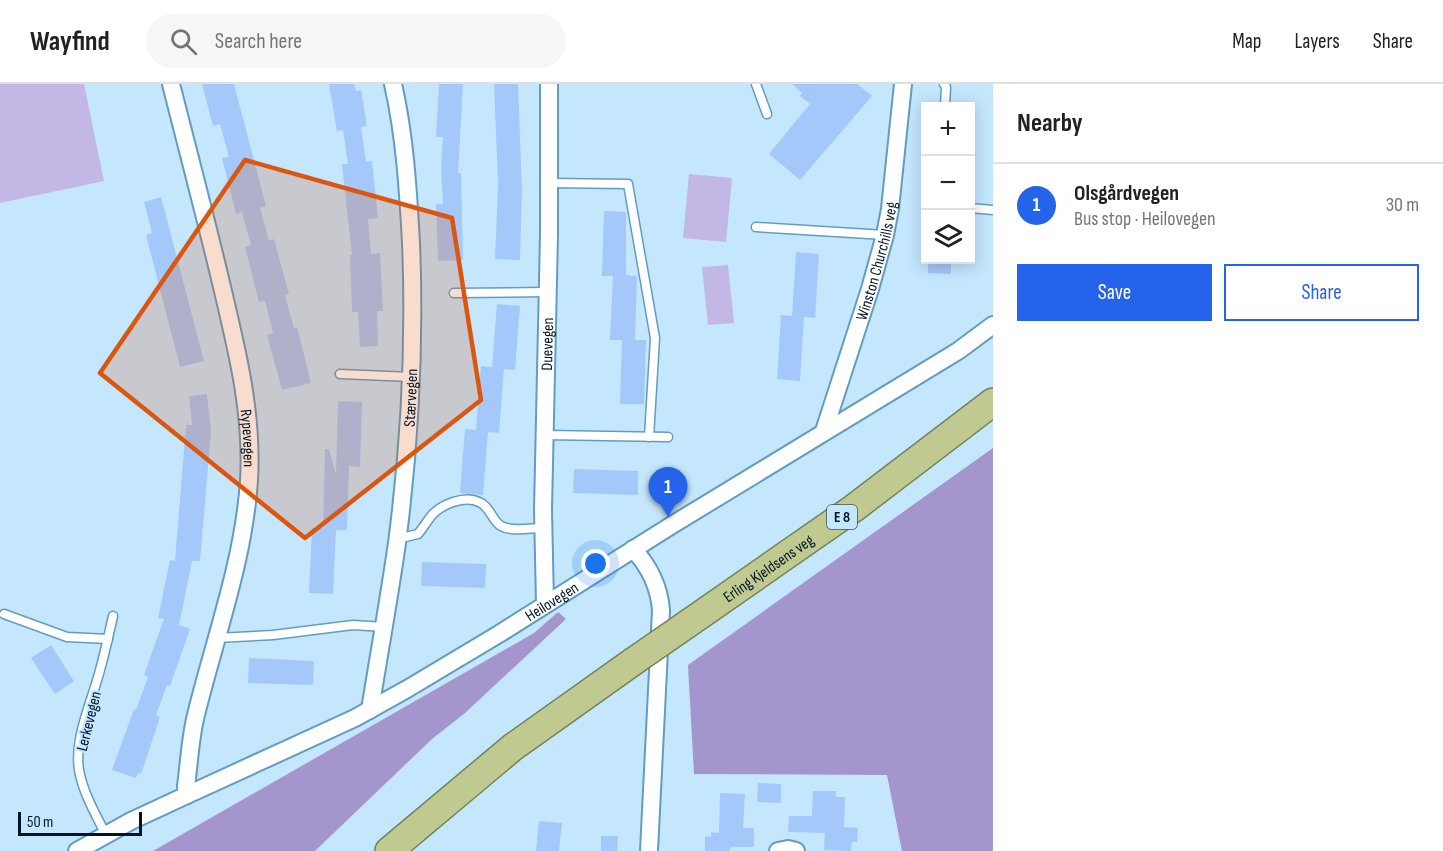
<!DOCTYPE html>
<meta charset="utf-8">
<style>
body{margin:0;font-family:"Sofia Sans Condensed",sans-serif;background:#f6f6f6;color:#202124}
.controls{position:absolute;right:18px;top:18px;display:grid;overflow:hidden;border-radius:0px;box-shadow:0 3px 15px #0003}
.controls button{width:54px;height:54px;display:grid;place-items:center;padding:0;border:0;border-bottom:2px solid #e0e0e0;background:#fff;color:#202124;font:30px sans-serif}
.scale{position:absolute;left:18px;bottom:15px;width:124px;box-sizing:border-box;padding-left:6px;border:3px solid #011624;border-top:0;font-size:16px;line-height:21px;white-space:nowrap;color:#011624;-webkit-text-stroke:4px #c4e7fe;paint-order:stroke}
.you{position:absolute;left:596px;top:480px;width:21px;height:21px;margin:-15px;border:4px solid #fff;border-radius:50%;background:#1a73e8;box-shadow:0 0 0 9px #1a73e833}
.badge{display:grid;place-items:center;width:39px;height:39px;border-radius:50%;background:#2563eb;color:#fff;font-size:20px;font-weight:700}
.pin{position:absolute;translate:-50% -50px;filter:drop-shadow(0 2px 3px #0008)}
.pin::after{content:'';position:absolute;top:32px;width:21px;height:18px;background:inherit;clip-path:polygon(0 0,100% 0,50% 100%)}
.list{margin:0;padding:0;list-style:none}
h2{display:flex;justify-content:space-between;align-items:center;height:78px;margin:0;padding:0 24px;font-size:26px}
h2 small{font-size:20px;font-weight:400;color:#757577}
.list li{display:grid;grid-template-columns:39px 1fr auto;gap:18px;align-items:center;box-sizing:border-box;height:84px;padding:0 24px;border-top:2px solid #e0e0e0}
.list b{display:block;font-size:22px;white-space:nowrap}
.list p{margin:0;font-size:20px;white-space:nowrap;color:#757577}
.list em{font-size:20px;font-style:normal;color:#757577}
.actions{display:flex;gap:12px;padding:18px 24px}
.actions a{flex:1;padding:14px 0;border:2px solid #2563eb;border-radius:0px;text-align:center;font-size:21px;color:#2563eb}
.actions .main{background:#2563eb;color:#fff}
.icon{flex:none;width:33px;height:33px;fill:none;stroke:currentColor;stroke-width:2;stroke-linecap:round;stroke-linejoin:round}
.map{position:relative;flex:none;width:993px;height:767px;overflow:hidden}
header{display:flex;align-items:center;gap:36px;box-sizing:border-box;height:84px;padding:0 30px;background:#fff;border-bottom:2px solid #e0e0e0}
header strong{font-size:28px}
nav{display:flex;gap:33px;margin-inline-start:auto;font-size:21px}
.search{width:420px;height:54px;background:#f6f6f6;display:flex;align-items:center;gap:15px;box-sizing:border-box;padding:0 21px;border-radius:33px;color:#757577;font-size:22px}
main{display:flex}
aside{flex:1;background:#fff}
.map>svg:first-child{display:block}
</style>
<header>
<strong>Wayfind</strong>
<div class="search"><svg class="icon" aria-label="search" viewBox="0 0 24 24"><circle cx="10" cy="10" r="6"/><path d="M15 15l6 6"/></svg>Search here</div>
<nav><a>Map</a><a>Layers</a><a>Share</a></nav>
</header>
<main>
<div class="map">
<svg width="993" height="767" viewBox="0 0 993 767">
<rect width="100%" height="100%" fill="#c4e7fe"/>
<!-- green -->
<g fill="#c3b7e5">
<polygon points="0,0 84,0 104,97 0,119"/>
<polygon points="689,90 732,94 726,158 683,154"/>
<polygon points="728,181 734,239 708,241 702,183"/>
</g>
<!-- forest -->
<g fill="#a495cc">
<polygon points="993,364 993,767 902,767 887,691 694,690 688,581"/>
<polygon points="558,528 566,535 465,629 432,655 315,767 153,767 534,549"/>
</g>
<!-- building -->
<g fill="#a4c8fa">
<polygon points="202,0 234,0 266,122 260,124 269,157 274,155 289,210 285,211 294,244 297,243 311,299 282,306 267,251 273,249 265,217 259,218 245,163 251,161 242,128 236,130 222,74 229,73 220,40 213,42"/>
<polygon points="329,0 354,0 356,7 361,6 367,42 361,43 366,78 372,77 378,134 368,135 371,170 380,169 383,227 377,227 378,262 360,263 358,228 352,228 350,171 352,171 342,80 348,80 343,46 337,47"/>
<polygon points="439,0 463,0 458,89 461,89 463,176 438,177 436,120 443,120 441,85 443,53 436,53"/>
<polygon points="494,0 518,0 522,106 520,176 495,175 498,101"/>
<polygon points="792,0 857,0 872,12 800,96 769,70 810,20 800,12 802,9"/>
<polygon points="161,113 204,277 180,283 146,151 152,149 144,118"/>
<polygon points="604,127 626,128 626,191 637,192 635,256 646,256 644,320 620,320 622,256 610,256 613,192 602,192"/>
<polygon points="796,168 819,170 815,234 804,233 800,297 777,295 781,231 792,232"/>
<polygon points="928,176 951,176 951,190 928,189"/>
<polygon points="497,220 520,222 515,286 504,285 499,349 488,348 483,411 460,409 465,345 476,346 481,282 492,283"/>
<polygon points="207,310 211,347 200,477 192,477 179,541 190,545 170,602 167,601 156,631 160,633 141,690 138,689 136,694 112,686 134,625 136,626 148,593 144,591 164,535 158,534 170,476 175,477 186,341 192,341 189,312"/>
<polygon points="338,317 362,318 360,383 349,382 347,446 336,446 333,510 309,509 312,444 323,444 325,365 329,365 336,391"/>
<polygon points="574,385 638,387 638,411 573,409"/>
<polygon points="422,478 486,480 485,504 421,502"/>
<polygon points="51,561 74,597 55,610 31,574"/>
<polygon points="249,574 314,577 313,601 248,599"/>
<polygon points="758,699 781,700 781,719 757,718"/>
<polygon points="813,707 836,707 836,713 845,713 844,743 858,744 857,758 852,758 851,767 824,766 825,749 788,748 789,732 812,732"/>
<polygon points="720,709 745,710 743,744 754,744 754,763 730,763 730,767 705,767 705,752 711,753 711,748 719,749"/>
<polygon points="539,737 562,739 559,767 536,767"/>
<polygon points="601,752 618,752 617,767 601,767"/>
</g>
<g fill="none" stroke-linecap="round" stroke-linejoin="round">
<!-- service casing -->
<g stroke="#629cc0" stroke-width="11">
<g id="service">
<polyline points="756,0 767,30"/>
<polyline points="944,0 946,3 945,22"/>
<polyline points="550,99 628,100 655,254 649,353"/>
<polyline points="970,124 993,126"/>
<polyline points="756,143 885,151"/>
<polyline points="454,209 548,208"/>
<polyline points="340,290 411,293"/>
<polyline points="545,351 668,353"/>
<path d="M397,455L418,450C423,444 427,437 432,431C442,420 465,411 479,418C490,422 492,437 501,442C511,448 531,444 543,444"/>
<polyline points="4,530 67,553 108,555"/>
<polyline points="216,554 273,551 353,541 384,543"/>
<path d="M106,751C96,731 83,709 79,686C74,654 92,617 100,586C105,568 109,550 113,532"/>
</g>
</g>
<!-- minor casing -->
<g stroke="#629cc0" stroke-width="20">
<g id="minor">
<path id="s1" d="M171,0C188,67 206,135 222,203C237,266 253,330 249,396C244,477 214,556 195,635C190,657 189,680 186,702L187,711"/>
<path id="s2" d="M824,347L870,205L885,151L890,125L903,0"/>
<path d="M633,465C650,483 659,502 661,526L649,767"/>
<path id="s3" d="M545,520L543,426L549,150V0"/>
<path id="s4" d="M370,626C379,570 389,515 397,459C410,359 415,259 411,159C408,105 405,53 393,0"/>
<path id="s5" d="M77,767L131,737L187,711L355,634L407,605L499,550L672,441L958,267L993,241"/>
<polyline points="778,767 788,765 796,767"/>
</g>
</g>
<!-- trunk casing -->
<g stroke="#738358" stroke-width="30">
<g id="trunk">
<path id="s6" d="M686,541L854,424L993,318"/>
<polyline points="389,767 513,663 634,577"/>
</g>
</g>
<!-- service -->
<use href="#service" stroke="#fff" stroke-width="8"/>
<!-- minor -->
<use href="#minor" stroke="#fff" stroke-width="16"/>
<!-- trunk -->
<use href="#trunk" stroke="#c0ca90" stroke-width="27"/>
<!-- trunk-bridge casing -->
<g stroke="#738358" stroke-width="30" stroke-linecap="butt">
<polyline id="trunk-bridge" points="634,577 686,541"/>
</g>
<!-- trunk-bridge -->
<use href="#trunk-bridge" stroke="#c0ca90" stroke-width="27"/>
</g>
<!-- marked area -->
<path fill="#dc560d" fill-opacity="0.2" stroke="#dc560d" stroke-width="4.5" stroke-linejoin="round" d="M245,76L452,134L481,316L305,454L100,289Z"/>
<g text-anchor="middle" stroke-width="4.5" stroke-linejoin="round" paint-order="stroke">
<!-- shield labels -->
<rect fill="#c4e7fe" stroke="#3c5565" stroke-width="1.5" x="827" y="421" width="30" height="24" rx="4.5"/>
<g font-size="15" font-weight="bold" fill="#011624">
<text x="842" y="438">E 8</text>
</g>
<!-- street labels -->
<g font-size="16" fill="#011624" stroke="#c4e7fe">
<text dy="6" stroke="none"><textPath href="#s2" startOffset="178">Winston Churchills veg</textPath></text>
<text dy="6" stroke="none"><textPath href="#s3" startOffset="260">Duevegen</textPath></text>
<text dy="6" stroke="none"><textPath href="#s4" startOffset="315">Stærvegen</textPath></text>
<text dy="6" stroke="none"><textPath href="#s1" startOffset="363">Rypevegen</textPath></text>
<text dy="6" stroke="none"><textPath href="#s6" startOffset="100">Erling Kjeldsens veg</textPath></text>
<text dy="6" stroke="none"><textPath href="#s5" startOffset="537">Heilovegen</textPath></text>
<text transform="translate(88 637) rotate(-76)" y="6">Lerkevegen</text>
</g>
</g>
</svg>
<div class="controls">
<button>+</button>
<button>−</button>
<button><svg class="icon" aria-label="layers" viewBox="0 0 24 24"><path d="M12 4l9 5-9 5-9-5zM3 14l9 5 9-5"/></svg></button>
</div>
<div class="scale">50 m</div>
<div class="you"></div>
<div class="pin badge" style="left:668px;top:433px">1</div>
</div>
<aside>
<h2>Nearby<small></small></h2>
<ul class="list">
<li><span class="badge">1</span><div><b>Olsgårdvegen</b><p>Bus stop · Heilovegen</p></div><em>30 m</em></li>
</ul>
<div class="actions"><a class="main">Save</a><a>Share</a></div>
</aside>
</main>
